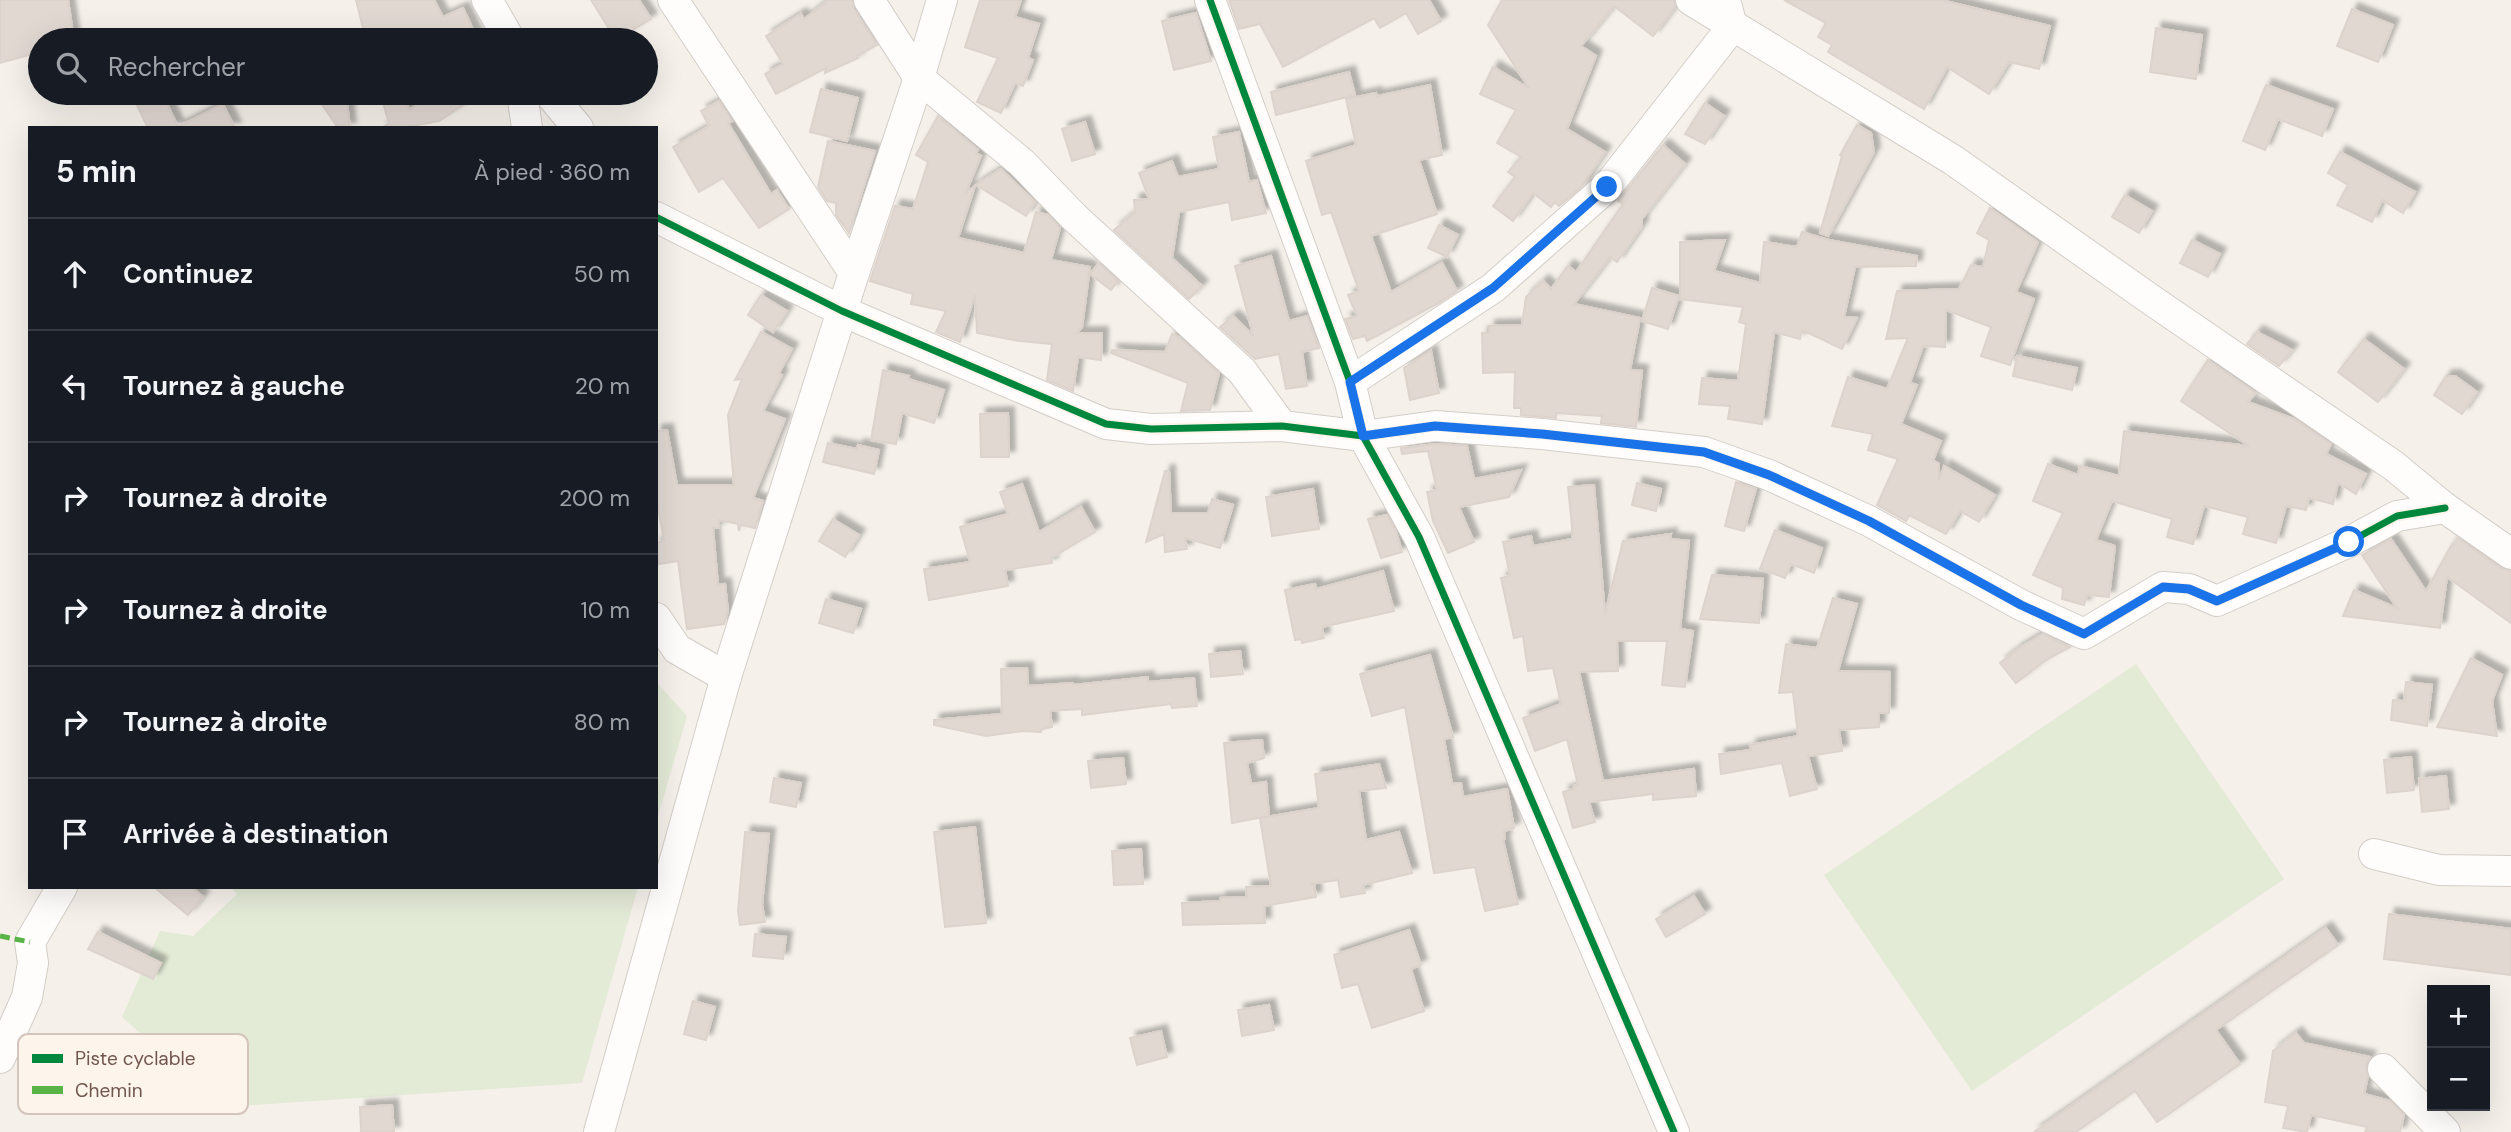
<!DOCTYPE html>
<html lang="fr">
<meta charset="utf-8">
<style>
body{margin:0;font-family:"DM Sans",sans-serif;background:#20242c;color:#f1f3f6}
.controls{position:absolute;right:21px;bottom:21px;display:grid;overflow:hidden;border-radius:0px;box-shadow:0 7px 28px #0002}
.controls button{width:63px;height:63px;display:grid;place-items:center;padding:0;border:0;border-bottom:2px solid #363941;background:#171b24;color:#f1f3f6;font:35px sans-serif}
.stop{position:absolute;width:21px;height:21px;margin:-16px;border:5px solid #1a73e8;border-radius:50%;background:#fff}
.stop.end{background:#1a73e8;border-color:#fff;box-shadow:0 2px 7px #0008}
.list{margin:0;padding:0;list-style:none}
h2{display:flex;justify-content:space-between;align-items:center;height:91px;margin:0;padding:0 28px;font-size:30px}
h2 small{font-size:23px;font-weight:400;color:#9ea1a6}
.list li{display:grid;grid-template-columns:46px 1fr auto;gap:21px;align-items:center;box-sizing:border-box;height:112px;padding:0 28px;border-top:2px solid #363941}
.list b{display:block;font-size:26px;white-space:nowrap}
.list em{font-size:23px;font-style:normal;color:#9ea1a6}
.icon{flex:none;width:38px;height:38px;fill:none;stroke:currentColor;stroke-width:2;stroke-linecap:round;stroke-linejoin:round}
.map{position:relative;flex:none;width:2511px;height:1132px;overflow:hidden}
.search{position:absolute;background:#171b24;box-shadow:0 7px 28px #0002;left:28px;top:28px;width:630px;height:77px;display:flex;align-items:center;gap:18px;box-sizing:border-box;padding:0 24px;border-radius:38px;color:#9ea1a6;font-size:26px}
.panel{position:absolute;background:#171b24;box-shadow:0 7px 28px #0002;left:28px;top:126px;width:630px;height:763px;border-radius:0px}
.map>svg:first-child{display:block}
</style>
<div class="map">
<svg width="2511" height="1132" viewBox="0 0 2511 1132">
<defs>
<filter id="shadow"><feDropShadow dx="6" dy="-6" stdDeviation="2" flood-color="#0004"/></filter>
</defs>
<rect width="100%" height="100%" fill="#f5f0ea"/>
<!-- green -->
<g fill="#e3ead6">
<polygon points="2136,664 2284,879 1972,1091 1824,875"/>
<polygon points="656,682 687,716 656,823"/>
<polygon points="230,887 638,887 582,1083 223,1107 122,1017 160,931 193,936 237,894"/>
</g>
<!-- building -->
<g fill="#e1d8d2" stroke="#ddd3cd" stroke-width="2" filter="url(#shadow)">
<polygon points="0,0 68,0 74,40 40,40 40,52 0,63"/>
<polygon points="356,0 434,0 443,17 463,8 478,40 366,40"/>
<polygon points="591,0 639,0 651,19 616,40"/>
<polygon points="829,0 852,0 854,9 877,45 857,56 858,58 825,73 826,68 776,94 765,74 783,64 766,36 801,14 804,19"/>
<polygon points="980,0 1021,0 1015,17 1039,24 1028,58 1033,60 1023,86 1015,83 1001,113 977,102 998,58 965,47"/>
<polygon points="1229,0 1429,0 1441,21 1418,34 1406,13 1380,28 1374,18 1283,67 1260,24 1239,29"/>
<polygon points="1502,0 1674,0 1675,7 1653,36 1614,6 1581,46 1596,56 1567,129 1605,152 1582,186 1559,206 1555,202 1551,207 1533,193 1513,221 1493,206 1515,177 1508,172 1521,157 1497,143 1516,110 1480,94 1493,67 1529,88 1488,25"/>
<polygon points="1784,0 1941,0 2050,26 2039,69 2009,62 1989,94 1947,67 1924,109 1828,52 1832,45 1818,37 1826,23"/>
<polygon points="2352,9 2393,25 2378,62 2337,46"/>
<polygon points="1196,13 1211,61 1174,70 1162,21"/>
<polygon points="2156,28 2202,35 2196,79 2150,72"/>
<polygon points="1349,72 1355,95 1276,115 1271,92"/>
<polygon points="1430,85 1442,155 1419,160 1437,214 1371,236 1391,292 1442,263 1457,291 1437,304 1367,341 1365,336 1353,339 1345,319 1357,316 1348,295 1359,291 1331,212 1322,215 1306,161 1356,145 1346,99 1376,93 1377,96"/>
<polygon points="2266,85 2333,109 2322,136 2278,119 2265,150 2243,141"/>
<polygon points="821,89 858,98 847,141 810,132"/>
<polygon points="131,93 162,93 178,127 223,104 235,128 148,128"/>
<polygon points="314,93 346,93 350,128 338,128"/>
<polygon points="380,93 404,93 409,110 434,93 481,93 439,121 401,128 382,128 389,123"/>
<polygon points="719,101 732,121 728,123 771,194 777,190 789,209 759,228 723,178 699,192 673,147 709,126 701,111"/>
<polygon points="1705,103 1724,116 1705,144 1685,134"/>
<polygon points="938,116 978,150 976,153 981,156 966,192 975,186 958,238 1024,253 1036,212 1048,215 1060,228 1051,260 1090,267 1082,327 1077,333 1102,333 1101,360 1078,357 1073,391 1047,380 1052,344 1019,341 977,333 975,295 960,342 936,332 946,311 911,304 913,294 870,281 895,206 913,209 928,162 916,155"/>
<polygon points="1085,122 1095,154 1072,161 1062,129"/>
<polygon points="1857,125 1871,133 1874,152 1828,236 1820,233 1842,156 1840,155"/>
<polygon points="1239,132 1249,182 1257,180 1266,213 1232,220 1229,202 1179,212 1172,258 1202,286 1189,299 1114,230 1135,212 1134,200 1149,199 1139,173 1172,161 1178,177 1219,169 1213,137"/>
<polygon points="828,141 875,151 849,233 836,215 836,203 827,201 818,187"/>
<polygon points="1663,145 1685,164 1642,219 1642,226 1617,262 1610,257 1574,304 1640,318 1630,370 1642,371 1636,427 1601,423 1602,416 1556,413 1556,418 1521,415 1521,408 1514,408 1515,372 1483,373 1482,333 1489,333 1489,326 1522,325 1526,297 1543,281 1551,289 1568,266 1576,272 1623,204 1618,201"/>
<polygon points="2340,152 2415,192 2403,213 2382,200 2372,222 2337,205 2348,185 2328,173"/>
<polygon points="1001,169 1035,202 1026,216 976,185"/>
<polygon points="2125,195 2152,211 2139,233 2112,217"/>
<polygon points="1990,208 2038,242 2016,292 2034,299 2010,365 1981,356 1991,327 1946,310 1945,347 1923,346 1910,383 1917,385 1901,424 1941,441 1933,460 1939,464 1939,480 1944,466 1995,495 1979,522 1960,511 1946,534 1909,515 1906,521 1877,505 1898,459 1868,450 1873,434 1832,426 1848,377 1887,389 1908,338 1886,339 1897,291 1959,289 1971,265 1983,267 1989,240 1977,233"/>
<polygon points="1439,225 1458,235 1447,257 1428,248"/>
<polygon points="1802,232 1829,240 1917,256 1916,266 1855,267 1844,317 1857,318 1842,349 1802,330 1800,339 1774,332 1762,424 1728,419 1730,406 1699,404 1702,378 1738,381 1746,324 1739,322 1743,307 1680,299 1680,242 1725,240 1714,271 1760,283 1764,242 1797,247"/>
<polygon points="2192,240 2220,254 2208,277 2180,263"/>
<polygon points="1271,256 1289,321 1307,316 1319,348 1302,352 1307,386 1286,389 1279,354 1255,359 1220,327 1233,316 1253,335 1235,266"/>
<polygon points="1099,263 1118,281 1111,290 1090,274"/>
<polygon points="1652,288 1679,296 1668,329 1642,321"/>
<polygon points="761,295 787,311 773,332 748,315"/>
<polygon points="761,332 792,349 779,373 782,375 763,411 785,419 753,498 763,501 755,528 741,525 739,531 738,524 719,520 719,528 713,528 718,585 725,584 728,611 724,624 687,629 678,561 659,564 656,549 656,543 664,541 656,496 656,431 667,430 677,485 734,485 728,415 742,379 735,380"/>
<polygon points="2257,332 2292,350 2279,366 2247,344"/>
<polygon points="1172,334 1179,337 1219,373 1210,410 1181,411 1188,383 1111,353 1112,350 1165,352"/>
<polygon points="2364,339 2404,369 2378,402 2338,372"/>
<polygon points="1431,351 1439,393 1410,400 1404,368"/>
<polygon points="2017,356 2077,368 2072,390 2013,376"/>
<polygon points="2208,360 2256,393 2248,402 2294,419 2331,444 2326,454 2366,474 2356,494 2338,483 2333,504 2309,498 2306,510 2286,506 2276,543 2243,534 2248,517 2204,506 2193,544 2167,537 2172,519 2112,501 2096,540 2115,546 2109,597 2087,595 2084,605 2062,599 2063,588 2033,575 2063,513 2033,501 2048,464 2078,475 2080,466 2119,476 2124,431 2249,446 2181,401"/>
<polygon points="883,370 909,376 908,379 944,390 934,423 902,413 896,444 871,440"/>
<polygon points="2446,376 2455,376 2477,392 2462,414 2434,395"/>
<polygon points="1008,413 1009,457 981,457 980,414"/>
<polygon points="828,443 857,449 858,445 879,450 874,474 823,462"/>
<polygon points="1436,444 1467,446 1474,479 1521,470 1509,497 1459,507 1474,542 1448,553 1433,521 1427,492 1437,490 1428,451 1402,454 1401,448"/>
<polygon points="1165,471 1169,471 1171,513 1208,513 1212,499 1233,505 1220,548 1185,538 1187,549 1165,552 1164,534 1146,542"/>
<polygon points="1736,482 1756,489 1744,531 1725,526"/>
<polygon points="1637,483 1661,489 1656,511 1632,505"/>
<polygon points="1022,484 1039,532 1081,507 1095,532 1051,558 1052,563 1005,570 1008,586 929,600 924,569 970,562 960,527 1008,514 1000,492"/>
<polygon points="1594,485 1605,614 1623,541 1671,534 1670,539 1689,541 1680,629 1693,631 1685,687 1662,685 1667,641 1617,641 1618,671 1579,672 1603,781 1694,769 1696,796 1653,800 1653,794 1589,802 1595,822 1573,828 1563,792 1573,789 1573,786 1578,785 1567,739 1535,751 1523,718 1561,704 1553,668 1528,671 1523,636 1514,638 1501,578 1510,576 1503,542 1531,536 1533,546 1572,539 1572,528 1573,528 1572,527 1568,487"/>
<polygon points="1313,489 1319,529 1272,536 1266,497"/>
<polygon points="1387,515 1396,531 1402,552 1381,558 1368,519"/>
<polygon points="833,519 859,535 845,557 819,541"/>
<polygon points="1775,530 1822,548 1814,573 1791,564 1785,578 1760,569"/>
<polygon points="2458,538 2501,568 2511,571 2511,623 2447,577 2440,628 2343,616 2354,590 2397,608 2362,555 2391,539 2426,591 2452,544 2454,545"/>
<polygon points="1383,571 1394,611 1322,627 1324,638 1302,643 1301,639 1295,640 1285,590 1315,584 1316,589"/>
<polygon points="1712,575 1763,579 1759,623 1700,619"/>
<polygon points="1833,598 1857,604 1838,671 1890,672 1889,713 1879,713 1879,727 1839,730 1842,751 1808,756 1817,789 1790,796 1782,763 1721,774 1719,754 1751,750 1750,745 1798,736 1793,692 1779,693 1786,644 1817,648"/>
<polygon points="826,599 861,609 853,633 819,623"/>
<polygon points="2043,634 2070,647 2046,660 2016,683 2000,663 2019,648"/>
<polygon points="1240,651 1243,674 1211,677 1209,654"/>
<polygon points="1430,655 1453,737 1444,739 1452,784 1461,783 1463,797 1507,789 1514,828 1504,831 1505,839 1503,840 1518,904 1485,911 1475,867 1434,873 1405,707 1372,716 1360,674"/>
<polygon points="2471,658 2502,675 2492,701 2497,736 2437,727"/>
<polygon points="1027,668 1028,686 1073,683 1073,685 1148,677 1148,682 1194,678 1197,706 1172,708 1171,704 1082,715 1082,709 1050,711 1052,727 1042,729 1041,732 1023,731 986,736 934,725 934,720 1002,714 1001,669"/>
<polygon points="2406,682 2432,685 2427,726 2391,720 2393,700 2404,701"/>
<polygon points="1262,740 1264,758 1247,763 1251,784 1266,782 1269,816 1232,823 1224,743"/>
<polygon points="2411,757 2414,790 2387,793 2384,760"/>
<polygon points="1123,758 1126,784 1091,788 1088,761"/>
<polygon points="1379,764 1386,788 1359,791 1366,840 1399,832 1412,873 1363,885 1365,893 1341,897 1338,880 1310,884 1314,884 1316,897 1264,906 1265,923 1183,925 1182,903 1220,901 1220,898 1247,897 1246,887 1271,886 1260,818 1319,808 1315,774"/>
<polygon points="2446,776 2449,809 2422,812 2419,779"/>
<polygon points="774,778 801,783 796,807 770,802"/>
<polygon points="975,827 986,923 945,927 934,832"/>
<polygon points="745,832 769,834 762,905 765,922 740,925 738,911"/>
<polygon points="1141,849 1143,884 1114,885 1112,851"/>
<polygon points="154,887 191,887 203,897 188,915"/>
<polygon points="1694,896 1705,914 1666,937 1656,919"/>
<polygon points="2389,914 2511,929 2511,975 2384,959"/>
<polygon points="2326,928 2338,945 2216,1030 2240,1064 2157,1122 2135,1091 2076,1132 2034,1132"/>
<polygon points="1409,930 1421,965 1411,969 1424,1011 1372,1028 1358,984 1342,988 1334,955"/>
<polygon points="98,932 161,963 153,979 88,949"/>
<polygon points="755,934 786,937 783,959 753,956"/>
<polygon points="693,1001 715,1007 706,1040 684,1034"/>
<polygon points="1269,1005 1274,1030 1242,1036 1238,1010"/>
<polygon points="1161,1031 1167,1057 1137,1065 1130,1038"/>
<polygon points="2296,1033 2304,1043 2370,1057 2366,1065 2368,1076 2364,1094 2390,1101 2404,1115 2400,1132 2365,1132 2367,1127 2311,1115 2307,1132 2283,1128 2288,1106 2265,1102 2273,1051"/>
<polygon points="392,1105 394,1132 361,1132 360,1107"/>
</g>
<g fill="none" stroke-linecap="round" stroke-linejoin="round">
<!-- street casing -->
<g stroke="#d4cdc8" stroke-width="32">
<g id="street">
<polyline points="487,0 510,40"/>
<polyline points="673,0 854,273"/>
<polyline points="869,0 919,78 1022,163 1074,217 1242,371 1282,426"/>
<polyline points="1210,0 1350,382 1363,436 1419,537 1674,1132"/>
<polyline points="1691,0 1953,160 2150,299 2394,466 2445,508 2511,554"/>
<polyline points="522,93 527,128"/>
<polyline points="549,93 578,128"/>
<polyline points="656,217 842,311 1106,424 1151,429 1282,426 1363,436 1435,426 1542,434 1704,452 1769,475 1869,521 2021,605 2084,634 2163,587 2189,589 2217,601 2349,542 2397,516 2445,508"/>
<polyline points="1350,382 1493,288 1607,187 1732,27 1727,7"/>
<polyline points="656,618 677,649 726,677"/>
<polyline points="2374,854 2439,870 2511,871"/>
<polyline points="0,1058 27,997 33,963 30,942 62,887"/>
<polyline points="2383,1069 2445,1132"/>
<polyline points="599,1132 726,677 854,273 919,78 942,0"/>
</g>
</g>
<!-- street -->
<use href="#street" stroke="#fefdfc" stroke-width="30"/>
<!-- quiet -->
<polyline stroke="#59b447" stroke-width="5" stroke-dasharray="10 5" stroke-linecap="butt" points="0,936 30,942"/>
<!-- cycleway casing -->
<g stroke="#fdf4eb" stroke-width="11">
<g id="cycleway">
<polyline points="1210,0 1350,382 1363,436 1419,537 1674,1132"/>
<polyline points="656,217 842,311 1106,424 1151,429 1282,426 1363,436 1435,426 1542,434 1704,452 1769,475 1869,521 2021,605 2084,634 2163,587 2189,589 2217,601 2349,542 2397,516 2445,508"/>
</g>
</g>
<!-- cycleway -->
<use href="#cycleway" stroke="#00873e" stroke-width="7"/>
</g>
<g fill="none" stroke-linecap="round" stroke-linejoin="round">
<!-- route -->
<polyline stroke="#1a73e8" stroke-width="9" points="1607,187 1493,288 1350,382 1363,436 1435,426 1542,434 1704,452 1769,475 1869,521 2021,605 2084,634 2163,587 2189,589 2217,601 2349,542"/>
</g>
<!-- legend -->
<rect x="18" y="1034" width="230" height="80" rx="10" fill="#fdf4eb" stroke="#d3c5bc" stroke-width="2"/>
<rect x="32" y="1054" width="31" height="9" fill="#00873e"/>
<rect x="32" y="1086" width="31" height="8" fill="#59b447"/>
<g font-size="19" fill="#70574d">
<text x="75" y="1065">Piste cyclable</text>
<text x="75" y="1097">Chemin</text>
</g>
</svg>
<div class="controls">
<button>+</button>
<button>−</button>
</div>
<div class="stop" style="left:2349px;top:542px"></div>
<div class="stop end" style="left:1607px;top:187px"></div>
<div class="search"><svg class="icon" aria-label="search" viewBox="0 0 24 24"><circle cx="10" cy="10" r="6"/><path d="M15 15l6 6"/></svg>Rechercher</div>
<section class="panel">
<h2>5 min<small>À pied · 360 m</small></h2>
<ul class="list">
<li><svg class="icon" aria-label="ahead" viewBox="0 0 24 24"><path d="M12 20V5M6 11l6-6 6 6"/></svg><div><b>Continuez</b></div><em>50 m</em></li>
<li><svg class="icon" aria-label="left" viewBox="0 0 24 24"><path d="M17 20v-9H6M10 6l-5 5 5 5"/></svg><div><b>Tournez à gauche</b></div><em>20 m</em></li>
<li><svg class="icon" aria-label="right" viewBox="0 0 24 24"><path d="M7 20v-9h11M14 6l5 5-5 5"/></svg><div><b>Tournez à droite</b></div><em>200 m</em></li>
<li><svg class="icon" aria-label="right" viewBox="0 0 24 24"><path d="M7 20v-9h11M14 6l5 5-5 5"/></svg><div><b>Tournez à droite</b></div><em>10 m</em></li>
<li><svg class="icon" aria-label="right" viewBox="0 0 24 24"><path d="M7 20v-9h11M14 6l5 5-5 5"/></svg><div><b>Tournez à droite</b></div><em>80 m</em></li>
<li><svg class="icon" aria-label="arrive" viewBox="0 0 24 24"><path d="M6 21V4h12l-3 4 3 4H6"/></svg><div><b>Arrivée à destination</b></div></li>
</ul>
</section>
</div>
